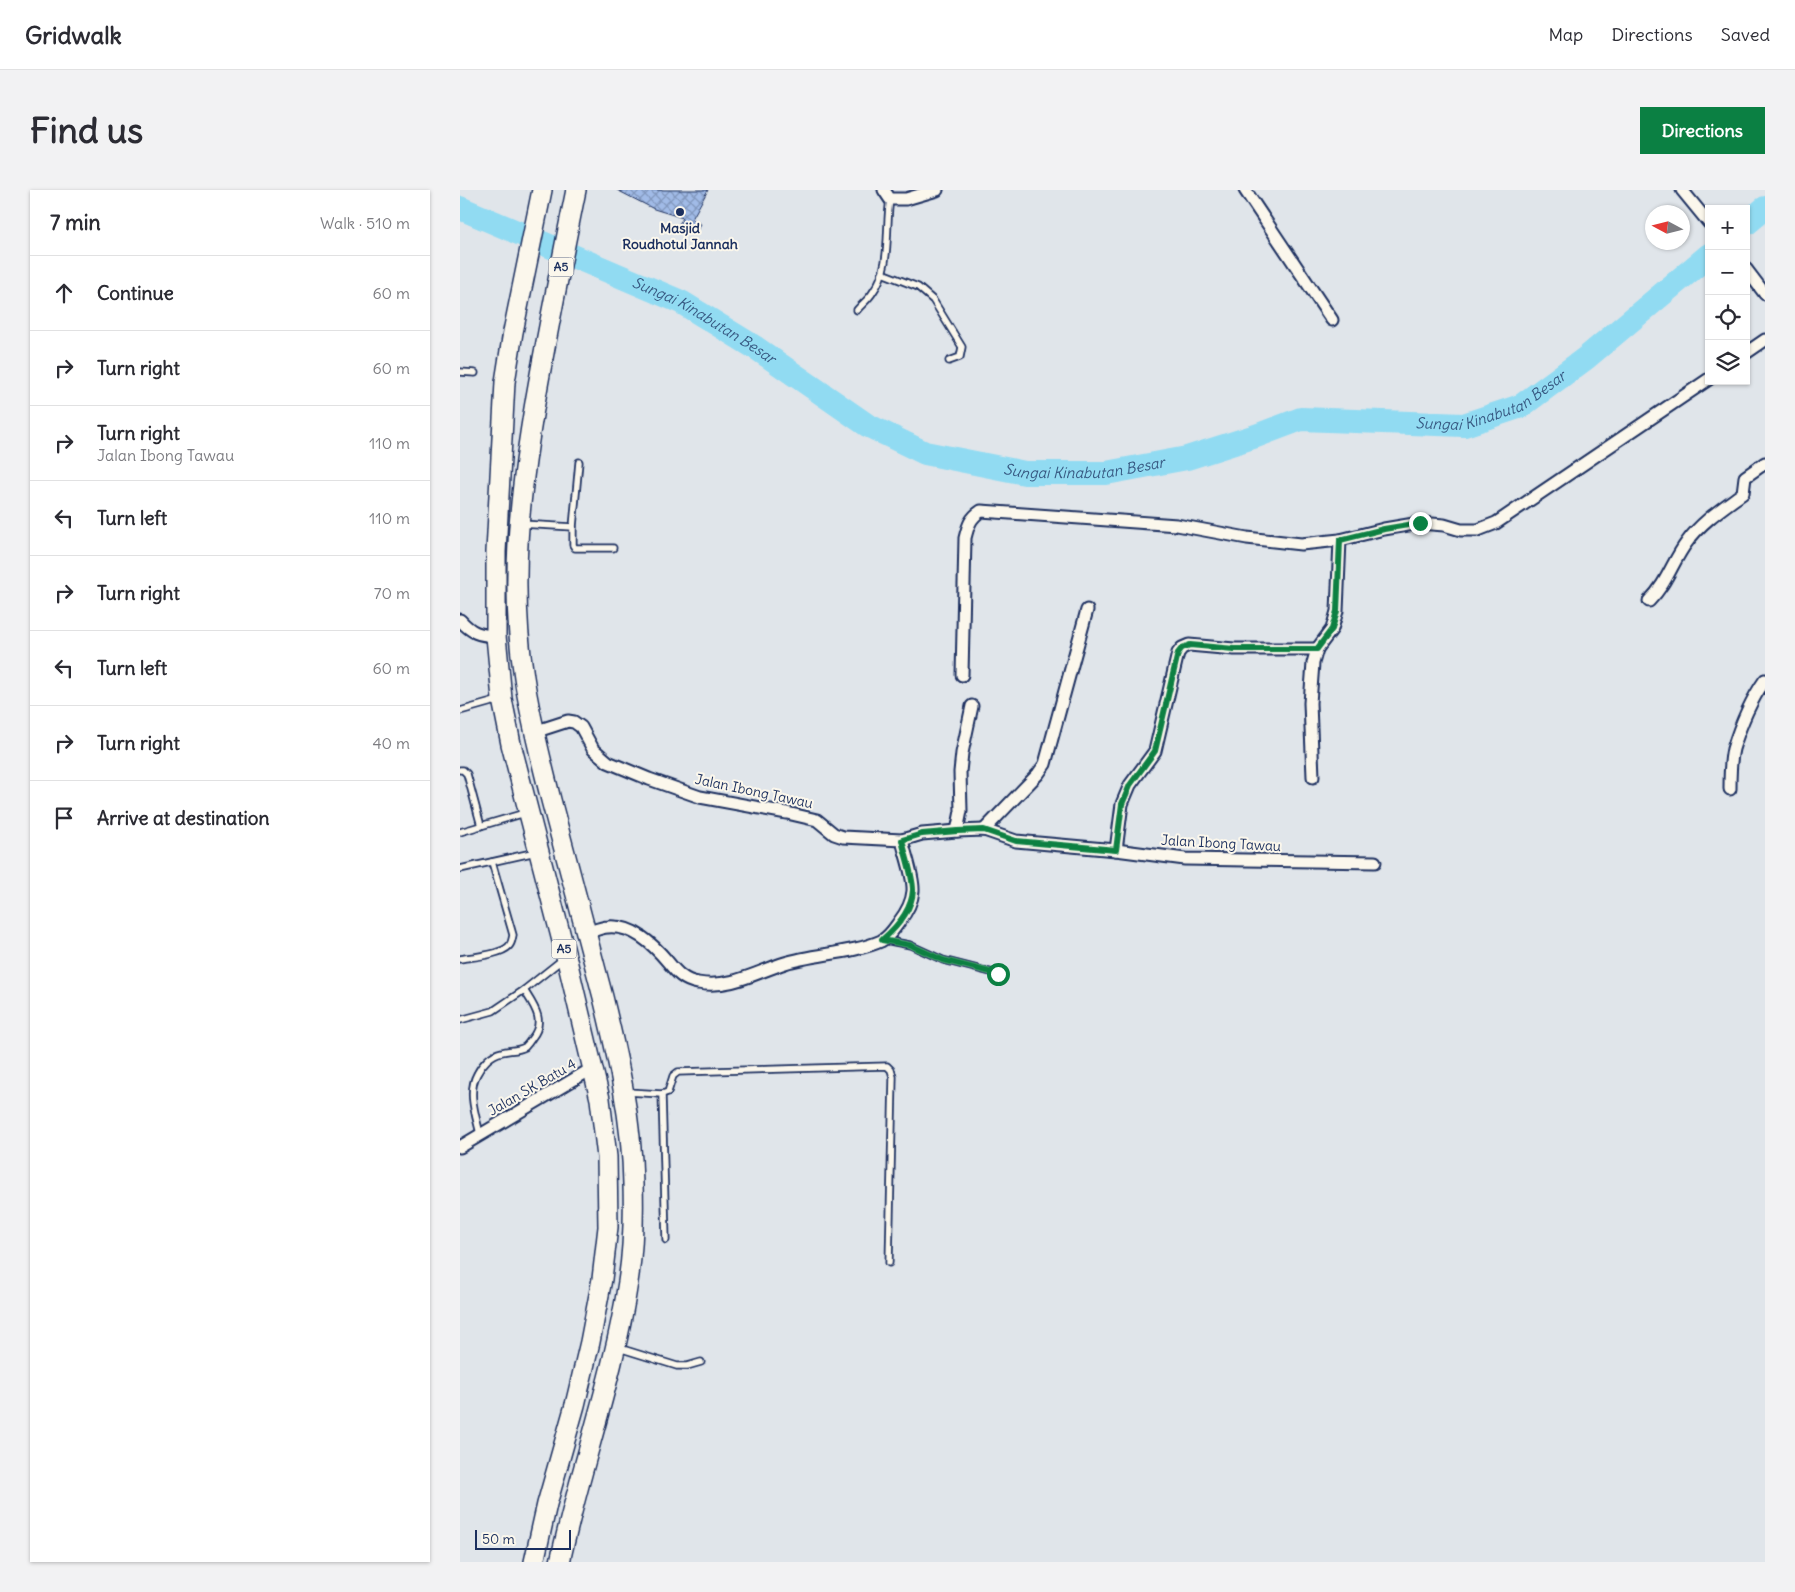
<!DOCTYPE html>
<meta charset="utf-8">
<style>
body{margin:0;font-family:Delius,sans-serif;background:#f2f2f3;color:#2b2b33}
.controls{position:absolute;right:15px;top:15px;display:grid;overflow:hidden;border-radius:0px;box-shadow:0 1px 4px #0004}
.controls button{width:45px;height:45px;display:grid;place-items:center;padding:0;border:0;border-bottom:1px solid #e1e1e2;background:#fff;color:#2b2b33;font:25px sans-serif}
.compass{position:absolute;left:1185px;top:15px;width:45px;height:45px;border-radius:50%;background:#fff;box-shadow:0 1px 4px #0004;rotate:277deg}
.scale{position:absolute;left:15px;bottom:12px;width:96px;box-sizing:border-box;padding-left:5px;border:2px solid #1b2f5e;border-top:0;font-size:14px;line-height:18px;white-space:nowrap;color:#1b2f5e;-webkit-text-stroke:4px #fbf7ec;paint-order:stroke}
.stop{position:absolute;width:15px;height:15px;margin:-11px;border:4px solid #0b8043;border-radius:50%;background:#fff}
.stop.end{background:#0b8043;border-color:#fff;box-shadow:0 1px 5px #0008}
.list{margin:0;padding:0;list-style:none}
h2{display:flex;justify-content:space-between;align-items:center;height:65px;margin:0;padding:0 20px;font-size:21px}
h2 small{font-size:16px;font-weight:400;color:#7c7c81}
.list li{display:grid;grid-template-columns:32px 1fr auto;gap:15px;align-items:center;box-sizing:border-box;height:75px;padding:0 20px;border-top:1px solid #e1e1e2}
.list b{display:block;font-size:19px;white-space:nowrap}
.list p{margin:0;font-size:16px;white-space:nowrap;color:#7c7c81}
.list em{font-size:16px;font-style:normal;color:#7c7c81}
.icon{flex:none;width:28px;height:28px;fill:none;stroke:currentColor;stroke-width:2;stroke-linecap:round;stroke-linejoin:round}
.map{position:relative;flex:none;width:1305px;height:1372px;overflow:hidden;border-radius:0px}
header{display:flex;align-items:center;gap:30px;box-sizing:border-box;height:70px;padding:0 25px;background:#fff;border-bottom:1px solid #e1e1e2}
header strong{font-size:24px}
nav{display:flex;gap:28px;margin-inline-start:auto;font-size:18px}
.intro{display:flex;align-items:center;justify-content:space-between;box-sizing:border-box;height:120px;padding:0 30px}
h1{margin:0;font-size:35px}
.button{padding:12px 22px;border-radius:0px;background:#0b8043;color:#fff;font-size:18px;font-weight:700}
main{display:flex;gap:30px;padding:0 30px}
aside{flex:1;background:#fff;border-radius:0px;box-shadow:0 1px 4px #0004}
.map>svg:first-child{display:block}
</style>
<header>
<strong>Gridwalk</strong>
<nav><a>Map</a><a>Directions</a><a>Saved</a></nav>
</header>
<div class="intro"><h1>Find us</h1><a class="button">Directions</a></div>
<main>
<aside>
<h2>7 min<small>Walk · 510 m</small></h2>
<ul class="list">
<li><svg class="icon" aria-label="ahead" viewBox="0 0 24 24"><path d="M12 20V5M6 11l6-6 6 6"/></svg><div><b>Continue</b></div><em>60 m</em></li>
<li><svg class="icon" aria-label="right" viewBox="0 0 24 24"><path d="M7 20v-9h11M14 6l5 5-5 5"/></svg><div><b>Turn right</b></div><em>60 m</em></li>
<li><svg class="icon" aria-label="right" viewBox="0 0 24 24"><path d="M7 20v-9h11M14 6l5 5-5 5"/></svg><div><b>Turn right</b><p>Jalan Ibong Tawau</p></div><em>110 m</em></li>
<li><svg class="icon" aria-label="left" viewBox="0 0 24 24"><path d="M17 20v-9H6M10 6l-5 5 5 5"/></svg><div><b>Turn left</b></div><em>110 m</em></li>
<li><svg class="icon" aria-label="right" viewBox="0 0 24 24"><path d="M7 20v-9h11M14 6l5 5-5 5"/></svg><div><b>Turn right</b></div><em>70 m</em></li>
<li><svg class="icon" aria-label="left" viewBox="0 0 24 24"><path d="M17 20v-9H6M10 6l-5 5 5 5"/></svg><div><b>Turn left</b></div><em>60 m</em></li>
<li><svg class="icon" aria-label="right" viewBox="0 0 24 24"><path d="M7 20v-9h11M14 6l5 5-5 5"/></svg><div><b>Turn right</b></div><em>40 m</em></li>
<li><svg class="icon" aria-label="arrive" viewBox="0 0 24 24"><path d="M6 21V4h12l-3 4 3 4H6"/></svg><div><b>Arrive at destination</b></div></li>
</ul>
</aside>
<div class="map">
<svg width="1305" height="1372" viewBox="0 0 1305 1372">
<defs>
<pattern id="building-cross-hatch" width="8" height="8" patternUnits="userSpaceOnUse" patternTransform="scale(1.25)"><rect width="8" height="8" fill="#a1bbe7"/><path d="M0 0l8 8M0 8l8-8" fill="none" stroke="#8298be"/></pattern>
</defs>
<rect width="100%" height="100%" fill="#e0e5ea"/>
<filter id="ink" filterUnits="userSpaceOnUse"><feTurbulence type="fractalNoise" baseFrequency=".02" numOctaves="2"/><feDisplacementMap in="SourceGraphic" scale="10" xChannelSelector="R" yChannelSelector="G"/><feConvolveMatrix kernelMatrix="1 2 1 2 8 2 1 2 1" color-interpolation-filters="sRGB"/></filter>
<g filter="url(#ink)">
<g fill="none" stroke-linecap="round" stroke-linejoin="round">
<!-- river -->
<g stroke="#91dbf2" stroke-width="24">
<path id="s1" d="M0,18L221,112L296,158L407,235L465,263L565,283H646L727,268L796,246L841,229L1004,235L1061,216L1126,168L1249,65"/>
<polyline points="1286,34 1305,18"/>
</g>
</g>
<!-- building -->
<polygon fill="url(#building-cross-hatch)" stroke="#1b2f5e" points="157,0 248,0 232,29 241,34 235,43 219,34 223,28 194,19"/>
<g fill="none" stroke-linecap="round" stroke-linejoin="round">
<!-- service casing -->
<g stroke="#1b2f5e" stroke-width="9">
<g id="service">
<polyline points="422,83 458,97 473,110 502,157 500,167 489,171"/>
<path d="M397,120C402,114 409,109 413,102C432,76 425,39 430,9"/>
<polyline points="0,182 15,183"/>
<polyline points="61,334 113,337 119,272"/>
<polyline points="113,337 113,355 115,358 153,358"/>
<polyline points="0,521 39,510"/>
<polyline points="0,580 3,580 7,584 21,636"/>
<polyline points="0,642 65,623"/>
<polyline points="0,679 76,662"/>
<polyline points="424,750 450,755 483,770 538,784"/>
<path d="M0,769C12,767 41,765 49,756C52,753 52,749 53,745L32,672"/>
<polyline points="0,830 33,821 64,800 103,769"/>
<polyline points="167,902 202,904 208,902 213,886 218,882 427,876 431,880 433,887 429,1073"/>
<polyline points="202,904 206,1050"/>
<path d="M20,944C16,926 7,902 17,884C22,874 31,864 42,862C49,860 58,861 65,857C67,855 70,851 72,848C86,831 74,816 64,800"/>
<polyline points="159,1158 217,1176 227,1176 241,1172"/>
</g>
</g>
<!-- minor casing -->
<g stroke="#1b2f5e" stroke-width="15">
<g id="minor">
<polyline points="424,0 430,9 446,9 477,0"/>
<polyline points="785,0 872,130"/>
<polyline points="1222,0 1249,33"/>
<polyline points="1286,79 1305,104"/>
<polyline points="1286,163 1305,150"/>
<path d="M1189,411C1208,392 1212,372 1227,352C1241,332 1264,317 1283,303L1285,287L1305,273"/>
<path d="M0,430C12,443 18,445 36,446"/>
<path d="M502,485L505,348C508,336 510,328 521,321L717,335L787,348L841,354L880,350L924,339L960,333L984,335L1001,340H1018L1036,333L1249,189"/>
<polyline points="74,542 108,531 114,532 121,537 133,559 148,572 189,589 240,607 327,623 357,630 374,644 383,647 442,650 462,644 497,641 524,640 556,651 656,660 725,669 915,672"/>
<polyline points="853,587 850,513 853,473 857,459 872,439 877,421 880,350"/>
<path d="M1270,599C1270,585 1270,572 1273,559C1280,536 1291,510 1305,490"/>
<polyline points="524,640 578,584 585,574 627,420"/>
<polyline points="497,641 501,621 500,582 502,563 512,516"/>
<polyline points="656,660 662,614 670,595 695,561 718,463 722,458 729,455 774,459 857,459"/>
<path d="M127,743C133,741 141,737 148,737C173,735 193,754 208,772C216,782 224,791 238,793C269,799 297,782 325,773C355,764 394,763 421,751C429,747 434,739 439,732C446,723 452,713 453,701C454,687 445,664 442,650"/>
<polyline points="0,957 133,878"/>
</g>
</g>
<!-- trunk casing -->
<g stroke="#1b2f5e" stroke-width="22">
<g id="trunk">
<polyline points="74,1372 87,1314 115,1215 130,1152 142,1089 148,1037 147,967 140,909 106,766 51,554 42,509 36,446 36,362 45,192 53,142 82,0"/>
<path d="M100,1372C120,1278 154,1187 168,1092C173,1060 174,1027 173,994C172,930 158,869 143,807C126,741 108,676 91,610C81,569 70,528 64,487C49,393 60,299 76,207C88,138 102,69 116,0"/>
</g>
</g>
<!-- service -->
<use href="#service" stroke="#fbf7ec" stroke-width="5.5"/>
<!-- minor -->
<use href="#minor" stroke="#fbf7ec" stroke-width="11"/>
<!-- trunk -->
<use href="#trunk" stroke="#fbf7ec" stroke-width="19"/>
</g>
</g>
<g fill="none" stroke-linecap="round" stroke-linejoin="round" filter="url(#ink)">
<!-- route -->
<path stroke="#0b8043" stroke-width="6" d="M538,784L483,770L450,755L422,750C436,738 452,720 453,700C453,686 445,664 442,650L462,644L497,641L524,640L556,651L656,660L662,614L670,595L695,561L718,463L722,458L730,455L774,459H857L872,439L877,421L880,350L924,339L960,333"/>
</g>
<!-- markers -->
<circle fill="#1b2f5e" stroke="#fbf7ec" stroke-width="2" cx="220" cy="22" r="5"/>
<g text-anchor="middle" stroke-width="4" stroke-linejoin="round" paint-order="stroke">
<!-- shield labels -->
<g fill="#fbf7ec" stroke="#5e6b89" stroke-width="1">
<rect x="88.5" y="67.5" width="25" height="19" rx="4"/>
<rect x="91.5" y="749.5" width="25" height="19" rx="4"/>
</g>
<g font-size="12" font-weight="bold" fill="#1b2f5e">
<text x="101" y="81">A5</text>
<text x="104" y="763">A5</text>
</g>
<!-- poi labels -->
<g font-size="14" font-weight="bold" fill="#1b2f5e" stroke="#fbf7ec">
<text x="220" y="43">Masjid<tspan x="220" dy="16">Roudhotul Jannah</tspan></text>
</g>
<!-- street labels -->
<g font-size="14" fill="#1b2f5e" stroke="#fbf7ec">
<text transform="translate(294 601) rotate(12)" y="5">Jalan Ibong Tawau</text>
<text transform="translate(761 653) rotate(3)" y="5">Jalan Ibong Tawau</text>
<text transform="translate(72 897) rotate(-30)" y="5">Jalan SK Batu 4</text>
</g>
<!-- water labels -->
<g font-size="15" font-style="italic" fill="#385a83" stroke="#fbf7ec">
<text dy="5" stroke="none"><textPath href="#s1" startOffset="269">Sungai Kinabutan Besar</textPath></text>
<text dy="5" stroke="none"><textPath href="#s1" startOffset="1109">Sungai Kinabutan Besar</textPath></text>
<text dy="5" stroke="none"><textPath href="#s1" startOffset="689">Sungai Kinabutan Besar</textPath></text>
</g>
</g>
</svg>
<div class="controls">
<button>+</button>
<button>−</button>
<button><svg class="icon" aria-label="locate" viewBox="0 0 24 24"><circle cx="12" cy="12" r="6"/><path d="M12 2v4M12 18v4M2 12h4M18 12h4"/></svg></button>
<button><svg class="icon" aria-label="layers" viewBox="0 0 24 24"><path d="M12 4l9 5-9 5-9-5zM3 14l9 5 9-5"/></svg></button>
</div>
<svg class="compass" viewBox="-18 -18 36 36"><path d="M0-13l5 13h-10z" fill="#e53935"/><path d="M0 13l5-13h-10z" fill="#7c7c81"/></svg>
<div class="scale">50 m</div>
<div class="stop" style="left:538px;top:784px"></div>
<div class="stop end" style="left:960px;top:333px"></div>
</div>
</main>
